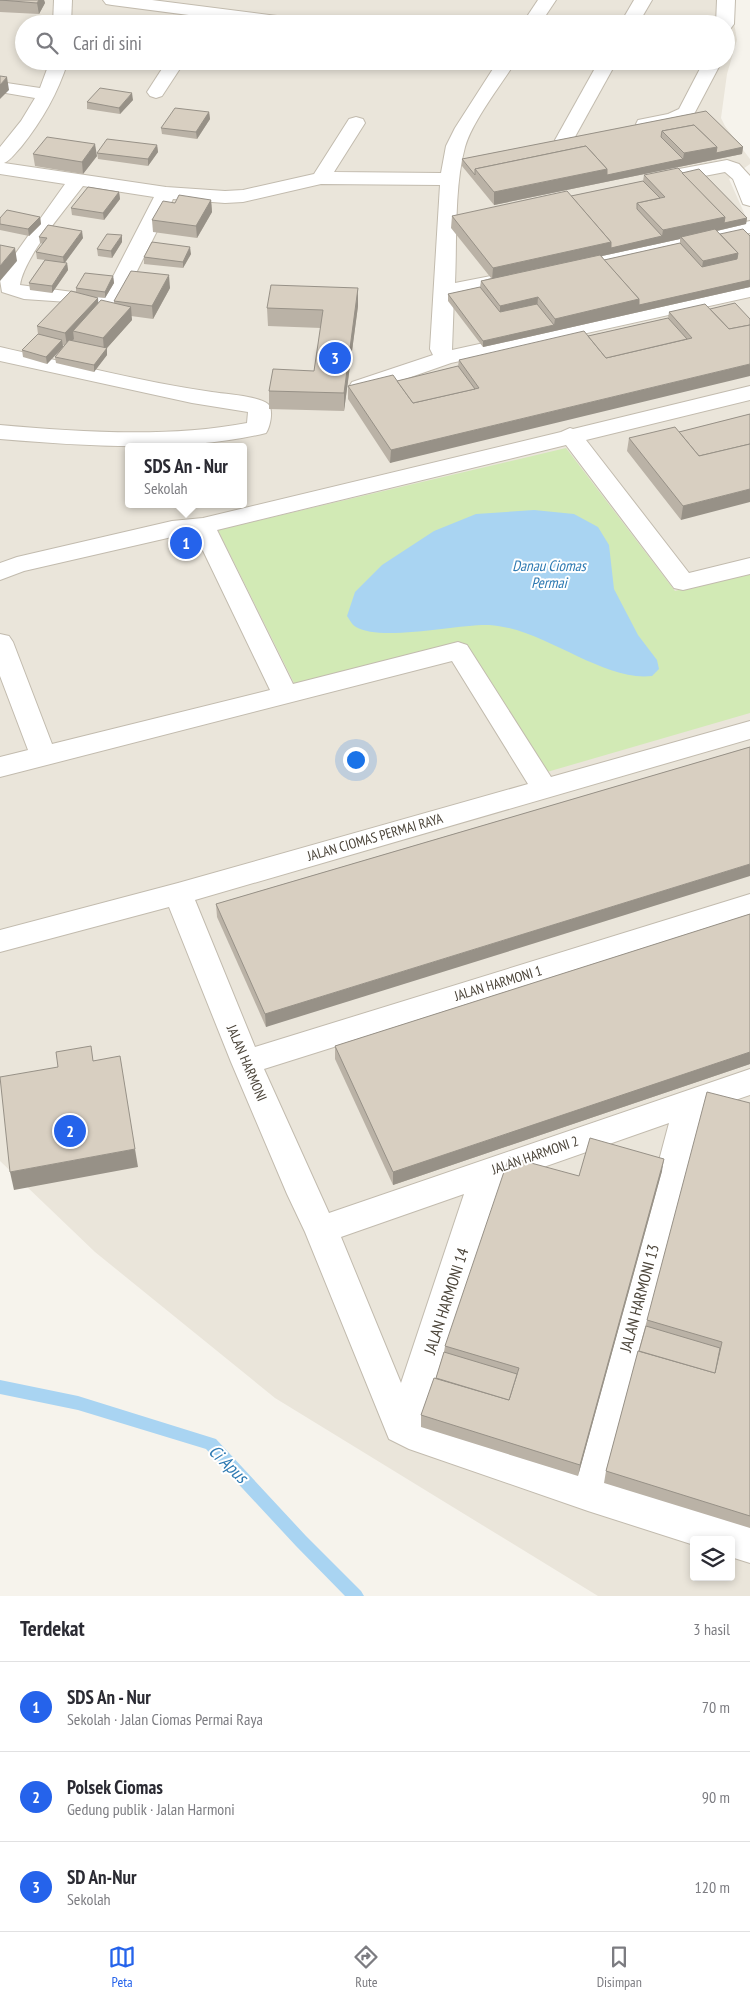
<!DOCTYPE html>
<html lang="id">
<meta charset="utf-8">
<style>
body{margin:0;font-family:"PT Sans Narrow",sans-serif;background:#f2f2f3;color:#2b2b33}
.controls{position:absolute;right:15px;bottom:15px;display:grid;overflow:hidden;border-radius:5px;box-shadow:0 2px 8px #0003}
.controls button{width:45px;height:45px;display:grid;place-items:center;padding:0;border:0;border-bottom:1px solid #e1e1e2;background:#fff;color:#2b2b33;font:25px sans-serif}
.you{position:absolute;left:355px;top:759px;width:18px;height:18px;margin:-12px;border:4px solid #fff;border-radius:50%;background:#1a73e8;box-shadow:0 0 0 8px #1a73e833}
.badge{display:grid;place-items:center;width:32px;height:32px;border-radius:50%;background:#2563eb;color:#fff;font-size:16px;font-weight:700}
.pin{position:absolute;translate:-50% -50%;border:2px solid #fff;box-shadow:0 1px 5px #0006}
.popup{position:absolute;left:125px;top:443px;width:122px;height:65px;box-sizing:border-box;display:grid;place-content:center;border-radius:5px;background:#fff;filter:drop-shadow(0 1px 4px #0005);font-size:16px;white-space:nowrap;color:#7c7c81}
.popup b{font-size:19px;color:#2b2b33}
.popup::after{content:'';position:absolute;left:50%;top:100%;margin-left:-10px;border:10px solid transparent;border-top-color:#fff}
.list{margin:0;padding:0;list-style:none}
h2{display:flex;justify-content:space-between;align-items:center;height:65px;margin:0;padding:0 20px;font-size:21px}
h2 small{font-size:16px;font-weight:400;color:#7c7c81}
.list li{display:grid;grid-template-columns:32px 1fr auto;gap:15px;align-items:center;box-sizing:border-box;height:90px;padding:0 20px;border-top:1px solid #e1e1e2}
.list b{display:block;font-size:19px;white-space:nowrap}
.list p{margin:0;font-size:16px;white-space:nowrap;color:#7c7c81}
.list em{font-size:16px;font-style:normal;color:#7c7c81}
.icon{flex:none;width:28px;height:28px;fill:none;stroke:currentColor;stroke-width:2;stroke-linecap:round;stroke-linejoin:round}
.map{position:relative;flex:none;width:750px;height:1596px;overflow:hidden}
.search{position:absolute;background:#fff;box-shadow:0 2px 8px #0003;left:15px;right:15px;top:15px;height:55px;display:flex;align-items:center;gap:12px;box-sizing:border-box;padding:0 18px;border-radius:28px;color:#7c7c81;font-size:19px}
.sheet{height:335px;background:#fff}
nav{display:flex;justify-content:space-around;align-items:center;box-sizing:border-box;height:70px;border-top:1px solid #e1e1e2;background:#fff;font-size:14px;color:#7c7c81}
nav a{display:grid;justify-items:center;gap:2px}
nav .on{color:#2563eb}
.map>svg:first-child{display:block}
</style>
<div class="map">
<svg width="750" height="1596" viewBox="0 0 750 1596">
<rect width="100%" height="100%" fill="#f6f3ec"/>
<!-- residential -->
<path fill="#eae5da" fill-rule="evenodd" d="M0,0H730L737,40L727,74L721,118L725,126L750,159V164L729,179L750,226V1596H598L275,1398L95,1252L0,1161ZM24,24H726V61H24ZM128,447H244V504H128ZM694,1540H731V1577H694Z"/>
<!-- green -->
<polygon fill="#d2eab5" points="566,448 675,591 750,571 750,713 547,772 465,645 295,685 218,530"/>
<!-- water -->
<path fill="#a9d4f2" d="M534,510L574,514L598,527L609,545L614,589L638,635L657,660L659,669L652,676C602,682 544,628 489,625C458,624 381,642 356,627C352,625 350,620 347,616L355,592L382,565L434,531L476,514Z"/>
<g fill="none" stroke-linecap="round" stroke-linejoin="round">
<!-- stream -->
<polygon fill="#a9d4f2" fill-rule="evenodd" points="0,1380 78,1396 216,1439 306,1536 361,1591 364,1596 345,1596 296,1546 206,1449 78,1410 0,1394"/>
<!-- minor casing -->
<g stroke="#c2bbae" stroke-width="2">
<g id="minor">
<polygon points="54,0 72,0 71,24 53,24"/>
<polygon points="103,0 152,0 300,19 306,20 309,24 257,24 112,5 106,4"/>
<polygon points="538,0 556,0 540,24 522,24"/>
<polygon points="634,0 652,0 638,24 620,24"/>
<polygon points="717,0 735,0 734,24 731,28 726,29 726,24 716,24"/>
<path d="M50,61H68C58,93 42,121 21,147C16,152 11,160 4,163L166,187L225,191L243,190L314,174L349,119L356,117L363,119L365,123L334,172L441,173L446,146L455,128L498,61H516C501,85 473,120 465,147C454,187 457,241 455,283L516,271L523,273L526,277L523,281L454,296L452,350L750,285V297L451,363L368,392L360,394L352,392L349,387L352,382L433,355L430,349L440,185L321,184L243,202L225,203L173,199L122,301L115,307L108,309L68,302L24,299L2,292L0,280L6,267L65,184L0,174V147L21,121L35,98L0,92V82L40,88ZM83,186L154,197L103,296L20,285C24,257 65,210 83,186Z"/>
<polygon points="167,61 185,61 162,96 156,98 150,96 147,92"/>
<polygon points="599,61 617,61 571,144 564,146 557,144 555,140"/>
<polygon points="704,61 722,61 693,116 673,125 645,130 638,128 636,124 638,120 668,114 679,109"/>
<polygon points="727,160 739,164 750,176 750,206 743,204 733,179 725,172 663,184 656,182 653,178 656,174 663,172"/>
<polygon points="750,221 750,233 568,272 561,270 558,266 561,262 568,260"/>
<path d="M0,347C70,363 141,382 212,392C225,394 258,396 268,404C274,410 270,427 266,433C185,453 83,446 0,439V425C79,432 169,438 247,423L248,412L192,403L0,361Z"/>
<path d="M750,386V400L586,440L689,573L750,558V574L683,590L674,588L566,445L217,530L293,684L458,642L467,645L551,777L750,721V739L195,900L255,1047L750,894V916L264,1069L329,1213L750,1069V1095L703,1111L609,1483L750,1527V1563L731,1557V1540H694V1545L588,1511L409,1449L389,1439L305,1232L287,1194L231,1062L169,907L0,952V930L178,883L528,784L452,661L0,777V757L28,750L0,676V634L9,636L13,642L52,744L270,690L195,534L172,537L24,571L0,580V563L17,557L172,521L203,518L561,432L570,428L573,429ZM669,1123L576,1472L425,1421L501,1182ZM464,1194L401,1383L341,1237Z"/>
</g>
</g>
<!-- minor -->
<use href="#minor" fill="#fff" fill-rule="evenodd"/>
</g>
<!-- wall -->
<g fill="#bab2a6" fill-rule="evenodd">
<polygon points="0,0 44,0 45,3 39,14 0,12"/>
<polygon points="133,100 120,114 87,109 87,102"/>
<polygon points="706,111 743,147 742,154 494,205 462,166 462,159"/>
<polygon points="209,112 210,119 197,139 162,134 161,128"/>
<polygon points="157,145 158,152 148,166 98,159 97,153"/>
<polygon points="33,154 97,156 83,174 35,166"/>
<path d="M682,173L747,218L746,224L717,231L720,234L750,236V287L483,347L448,301V294L480,287L481,281L491,278L451,228L452,216L571,196L643,181L644,175ZM680,239V243L604,260L602,256Z"/>
<polygon points="119,192 120,199 104,220 72,215 71,208"/>
<polygon points="211,200 212,212 197,238 153,232 152,220 175,203"/>
<polygon points="40,217 41,224 29,236 0,230 0,218"/>
<polygon points="39,237 83,238 64,263 67,263 68,270 52,293 30,290 29,283 45,260 37,259 36,252 43,244 40,243"/>
<polygon points="122,242 112,258 98,256 97,249"/>
<polygon points="191,254 183,268 144,264 144,257"/>
<polygon points="113,276 114,283 105,298 94,297 98,298 98,303 114,303 114,301 170,288 153,319 131,316 132,320 107,348 107,355 94,372 56,363 55,357 64,345 63,345 63,347 47,364 23,357 22,350 38,334 37,326 76,293 76,288"/>
<polygon points="358,288 358,306 344,411 269,409 269,391 314,371 321,328 268,326 267,308"/>
<polygon points="710,309 750,319 390,463 348,399 348,386 397,381 458,366 459,360 588,336 668,318 669,312"/>
<polygon points="750,414 681,520 627,451 629,438 679,432"/>
<polygon points="750,747 266,1027 217,917 216,904"/>
<polygon points="750,914 750,1064 393,1185 335,1059 335,1046"/>
<polygon points="750,1103 750,1528 604,1483 606,1471 647,1320"/>
<polygon points="662,1171 578,1476 421,1427 421,1415 436,1378 444,1352 445,1346 579,1176"/>
</g>
<!-- shaded-wall -->
<g fill="#979187">
<polygon points="39,0 44,0 45,3 39,14 37,3"/>
<polygon points="7,77 9,90 0,99 0,85"/>
<polygon points="132,93 133,100 120,114 119,108"/>
<polygon points="209,112 210,119 197,139 196,132"/>
<polygon points="95,144 97,156 83,174 82,162"/>
<polygon points="157,145 158,152 148,166 148,159"/>
<polygon points="717,147 743,147 742,154 494,205 494,192 607,169 683,159 684,153"/>
<polygon points="119,192 120,199 104,220 103,213"/>
<polygon points="211,200 212,212 197,238 196,226"/>
<polygon points="40,217 41,224 29,236 28,229"/>
<polygon points="725,217 747,218 746,224 682,239 681,237 680,239 492,280 493,268 611,242 662,236 663,230"/>
<polygon points="82,231 83,238 64,264 63,257"/>
<polygon points="122,235 122,242 112,258 111,251"/>
<polygon points="190,247 191,254 183,268 183,262"/>
<polygon points="15,248 17,261 0,281 0,266"/>
<polygon points="738,253 736,266 701,274 703,261"/>
<polygon points="67,263 68,270 52,293 52,286"/>
<polygon points="169,275 170,288 153,319 152,306"/>
<polygon points="113,276 114,283 105,298 105,292"/>
<polygon points="750,280 750,287 483,347 483,341 554,325 555,319 639,299"/>
<polygon points="358,288 358,306 344,411 344,393"/>
<polygon points="538,297 537,310 500,319 500,306"/>
<polygon points="98,298 99,311 73,331 74,339 67,346 65,333"/>
<polygon points="131,307 132,320 107,348 107,355 94,372 94,365 104,351 103,338"/>
<polygon points="62,340 63,347 47,364 46,357"/>
<polygon points="750,364 750,376 390,463 391,450"/>
<polygon points="750,489 750,502 681,520 683,506"/>
<polygon points="750,864 750,876 266,1027 265,1014"/>
<polygon points="750,1052 750,1064 393,1185 393,1172"/>
<polygon points="135,1149 138,1167 14,1190 10,1172"/>
<polygon points="664,1159 662,1171 578,1476 580,1465"/>
</g>
<!-- building -->
<g fill="#d8cfc1" stroke="#979187">
<polygon points="0,0 39,0 37,3"/>
<polygon points="0,76 7,77 0,85"/>
<polygon points="100,88 132,93 119,108 87,102"/>
<polygon points="175,108 209,112 196,132 161,128"/>
<polygon points="706,111 743,147 716,153 717,147 694,125 662,131 661,137 683,159 607,175 607,169 586,146 475,169 475,175 462,159"/>
<polygon points="694,125 717,147 684,153 662,131"/>
<polygon points="47,137 95,144 82,162 33,154"/>
<polygon points="107,139 157,145 148,159 97,153"/>
<polygon points="586,146 607,169 494,192 475,169"/>
<polygon points="678,168 725,217 663,230 637,203 665,197 644,175"/>
<polygon points="699,169 747,218 724,223 725,217 682,173"/>
<polygon points="643,181 660,198 637,203 637,209 662,236 611,248 611,242 571,196"/>
<polygon points="88,187 119,192 103,213 71,208"/>
<polygon points="567,191 611,242 493,268 452,216"/>
<polygon points="179,195 211,200 196,226 152,220 163,201 175,203"/>
<polygon points="7,210 40,217 28,229 0,224 0,218"/>
<polygon points="48,225 82,231 63,257 36,252 47,238 39,237"/>
<polygon points="715,229 738,253 703,261 681,237"/>
<polygon points="743,229 750,236 750,280 639,305 639,299 604,260 680,243 702,267 737,259 738,253 720,234"/>
<polygon points="107,234 122,235 111,251 97,249"/>
<polygon points="152,242 190,247 183,262 144,257"/>
<polygon points="0,245 15,248 0,266"/>
<polygon points="600,255 639,299 555,319 538,297 500,306 481,281"/>
<polygon points="45,260 67,263 52,286 29,283"/>
<polygon points="131,271 169,275 152,306 114,301"/>
<polygon points="85,273 113,276 105,292 76,288"/>
<polygon points="271,285 358,288 344,393 269,391 273,369 314,371 323,310 267,308"/>
<polygon points="480,287 500,312 537,304 554,325 483,341 448,294"/>
<polygon points="71,291 98,298 65,333 37,326"/>
<polygon points="101,300 131,307 103,338 73,331"/>
<polygon points="735,303 750,319 750,325 729,329 710,309"/>
<polygon points="705,304 729,329 750,325 750,364 391,450 348,386 393,375 413,403 479,388 459,360 584,331 606,358 692,338 669,312"/>
<polygon points="668,318 687,339 606,358 588,336"/>
<polygon points="38,334 62,340 46,357 22,350"/>
<polygon points="69,340 107,348 94,365 55,357"/>
<polygon points="458,366 475,389 413,403 397,381"/>
<polygon points="750,414 750,444 699,456 679,432"/>
<polygon points="675,427 699,456 750,444 750,489 683,506 629,438"/>
<polygon points="750,747 750,864 265,1014 216,904"/>
<polygon points="750,914 750,1052 393,1172 335,1046"/>
<polygon points="91,1046 93,1061 120,1056 135,1149 10,1172 0,1077 58,1067 56,1052"/>
<polygon points="707,1092 750,1103 750,1516 606,1471 638,1351 715,1373 722,1342 647,1320"/>
<polygon points="590,1138 664,1159 580,1465 421,1415 434,1378 509,1400 519,1368 445,1346 509,1157 579,1176"/>
<polygon points="646,1326 720,1348 715,1373 639,1351"/>
<polygon points="444,1352 517,1374 509,1400 436,1378"/>
</g>
<g text-anchor="middle" stroke-width="4" stroke-linejoin="round" paint-order="stroke">
<!-- street labels -->
<g font-size="14" fill="#4b4439" stroke="#fff">
<text transform="translate(375 837) rotate(-16)" y="5">JALAN CIOMAS PERMAI RAYA</text>
<text transform="translate(498 983) rotate(-17)" y="5">JALAN HARMONI 1</text>
<text transform="translate(247 1063) rotate(67)" y="5">JALAN HARMONI</text>
<text transform="translate(535 1155) rotate(-19)" y="5">JALAN HARMONI 2</text>
</g>
<!-- water labels -->
<g font-size="15" font-style="italic" fill="#2e7ab2" stroke="#fff">
<text x="549" y="571">Danau Ciomas<tspan x="549" dy="17">Permai</tspan></text>
</g>
<!-- near-street labels -->
<g font-size="16" fill="#4b4439" stroke="#fff">
<text transform="translate(639 1298) rotate(-75)" y="6">JALAN HARMONI 13</text>
<text transform="translate(446 1301) rotate(-72)" y="6">JALAN HARMONI 14</text>
</g>
<!-- near-water labels -->
<g font-size="18" font-style="italic" fill="#2e7ab2" stroke="#fff">
<text transform="translate(228 1464) rotate(44)" y="6">Ci Apus</text>
</g>
</g>
</svg>
<div class="controls">
<button><svg class="icon" aria-label="layers" viewBox="0 0 24 24"><path d="M12 4l9 5-9 5-9-5zM3 14l9 5 9-5"/></svg></button>
</div>
<div class="you"></div>
<div class="pin badge" style="left:186px;top:543px">1</div>
<div class="popup"><b>SDS An - Nur</b>Sekolah</div>
<div class="pin badge" style="left:70px;top:1131px">2</div>
<div class="pin badge" style="left:335px;top:358px">3</div>
<div class="search"><svg class="icon" aria-label="search" viewBox="0 0 24 24"><circle cx="10" cy="10" r="6"/><path d="M15 15l6 6"/></svg>Cari di sini</div>
</div>
<section class="sheet">
<h2>Terdekat<small>3 hasil</small></h2>
<ul class="list">
<li><span class="badge">1</span><div><b>SDS An - Nur</b><p>Sekolah · Jalan Ciomas Permai Raya</p></div><em>70 m</em></li>
<li><span class="badge">2</span><div><b>Polsek Ciomas</b><p>Gedung publik · Jalan Harmoni</p></div><em>90 m</em></li>
<li><span class="badge">3</span><div><b>SD An-Nur</b><p>Sekolah</p></div><em>120 m</em></li>
</ul>
</section>
<nav>
<a class="on"><svg class="icon" aria-label="map" viewBox="0 0 24 24"><path d="M3 6l6-2 6 2 6-2v14l-6 2-6-2-6 2zM9 4v14M15 6v14"/></svg>Peta</a>
<a><svg class="icon" aria-label="directions" viewBox="0 0 24 24"><path d="M12 3l9 9-9 9-9-9zM9 14v-3h6M13 9l2 2-2 2"/></svg>Rute</a>
<a><svg class="icon" aria-label="saved" viewBox="0 0 24 24"><path d="M7 4h10v16l-5-4-5 4z"/></svg>Disimpan</a>
</nav>
